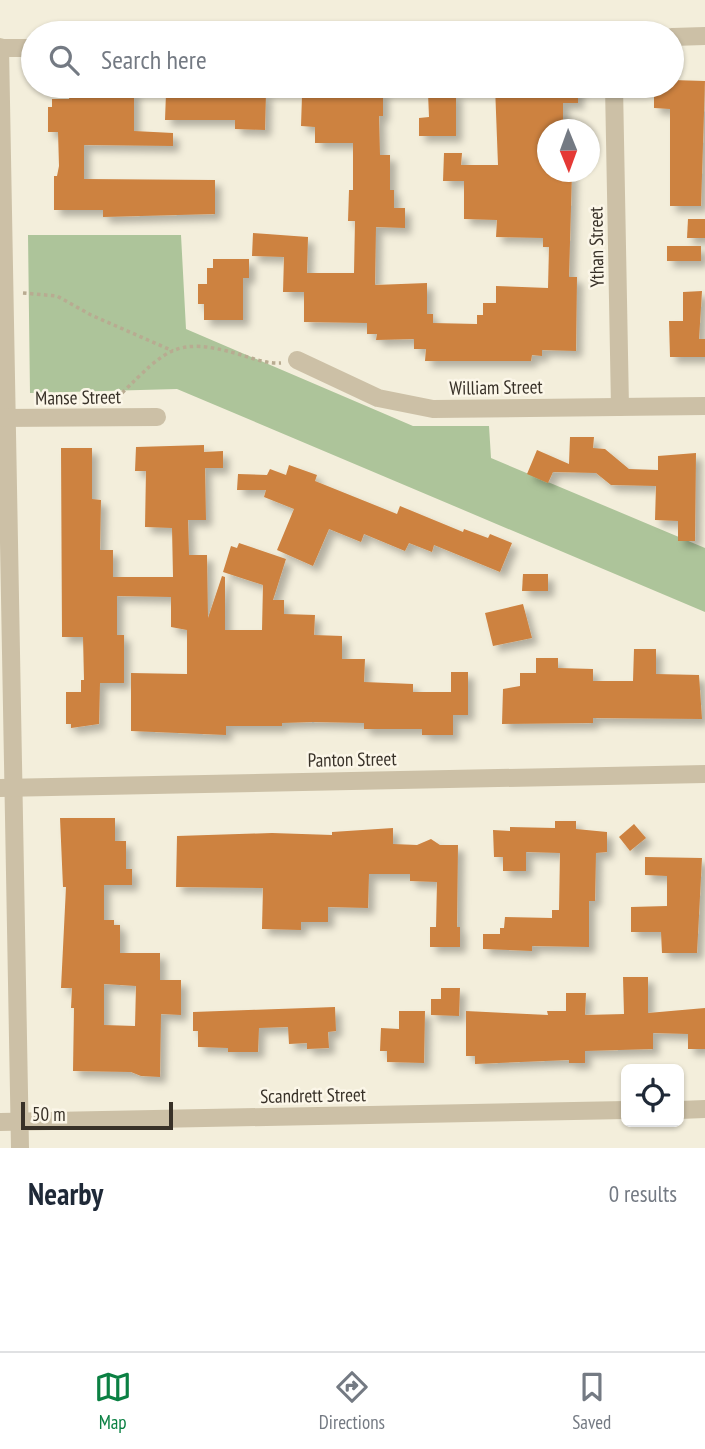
<!DOCTYPE html>
<style>
body{margin:0;font-family:"PT Sans Narrow",sans-serif;background:#f6f6f7;color:#1f2937}
.controls{position:absolute;right:21px;bottom:21px;display:grid;overflow:hidden;border-radius:10px;box-shadow:0 2px 5px #0004}
.controls button{width:63px;height:63px;display:grid;place-items:center;padding:0;border:0;border-bottom:2px solid #e0e1e3;background:#fff;color:#1f2937;font:35px sans-serif}
.compass{position:absolute;left:537px;top:119px;width:63px;height:63px;border-radius:50%;background:#fff;box-shadow:0 2px 5px #0004;rotate:179deg}
.scale{position:absolute;left:21px;bottom:18px;width:152px;box-sizing:border-box;padding-left:7px;border:4px solid #383128;border-top:0;font-size:19px;line-height:24px;white-space:nowrap;color:#383128;-webkit-text-stroke:5px #fbf6e8;paint-order:stroke}
.list{margin:0;padding:0;list-style:none}
h2{display:flex;justify-content:space-between;align-items:center;height:91px;margin:0;padding:0 28px;font-size:30px}
h2 small{font-size:23px;font-weight:400;color:#747a83}
.icon{flex:none;width:38px;height:38px;fill:none;stroke:currentColor;stroke-width:2;stroke-linecap:round;stroke-linejoin:round}
.map{position:relative;flex:none;width:705px;height:1148px;overflow:hidden}
.search{position:absolute;background:#fff;box-shadow:0 2px 5px #0004;left:21px;right:21px;top:21px;height:77px;display:flex;align-items:center;gap:18px;box-sizing:border-box;padding:0 24px;border-radius:38px;color:#747a83;font-size:26px}
.sheet{height:203px;background:#fff}
nav{display:flex;justify-content:space-around;align-items:center;box-sizing:border-box;height:98px;border-top:2px solid #e0e1e3;background:#fff;font-size:19px;color:#747a83}
nav a{display:grid;justify-items:center;gap:4px}
nav .on{color:#0b8043}
.map>svg:first-child{display:block}
</style>
<div class="map">
<svg width="705" height="1148" viewBox="0 0 705 1148">
<defs>
<filter id="shadow"><feDropShadow dx="6" dy="6" stdDeviation="3.5" flood-color="#0004"/></filter>
</defs>
<rect width="100%" height="100%" fill="#f3eedb"/>
<!-- green -->
<polygon fill="#adc49a" points="28,235 181,235 186,329 413,426 489,426 491,458 705,548 705,612 177,389 30,393"/>
<!-- building -->
<g fill="#cd8240" fill-rule="evenodd" filter="url(#shadow)">
<polygon points="672,80 705,81 701,206 670,206 670,109 654,108 654,86 672,86"/>
<polygon points="495,86 578,86 578,103 563,103 563,130 548,130 548,172 572,172 569,277 577,277 576,351 542,350 542,356 532,355 531,361 425,361 426,349 414,349 414,339 376,340 377,334 367,334 367,323 304,322 304,292 283,292 284,257 252,256 253,233 308,237 307,273 354,273 355,221 348,221 349,190 353,190 353,143 315,143 315,127 301,126 302,96 318,97 318,93 383,91 383,116 379,116 380,155 390,155 390,190 394,190 394,208 405,208 405,228 376,227 375,285 427,283 427,314 433,314 433,323 477,324 477,315 483,315 483,303 496,303 496,286 548,288 549,247 543,247 543,238 496,237 497,220 464,219 464,181 443,181 444,153 462,153 461,165 498,165"/>
<polygon points="96,91 134,91 134,131 173,133 173,146 84,145 84,179 215,180 215,214 103,217 103,210 54,210 54,176 57,176 59,166 58,132 48,132 48,107 52,107 52,99 69,99 70,94 96,95"/>
<polygon points="166,93 266,93 265,130 235,129 235,120 165,120"/>
<polygon points="428,93 456,93 456,136 419,136 419,118 429,117"/>
<polygon points="688,219 705,219 705,238 687,238"/>
<rect x="667" y="246" width="34" height="15"/>
<polygon points="213,259 249,259 249,278 243,278 243,320 204,320 204,304 198,304 198,284 207,284 207,268 213,268"/>
<polygon points="702,291 699,339 705,339 705,357 670,357 669,321 683,321 683,292"/>
<polygon points="570,437 594,437 593,448 605,449 629,469 658,470 658,456 696,453 695,541 678,541 678,521 655,520 656,486 611,485 596,473 553,472 548,483 527,474 537,450 569,464"/>
<polygon points="204,445 204,452 223,451 223,468 205,468 206,520 188,520 189,555 207,555 208,618 222,576 225,577 225,630 262,630 263,585 223,572 231,546 237,548 239,543 286,559 273,600 284,600 284,614 315,615 314,635 342,636 342,659 365,659 364,682 413,684 413,692 451,692 451,672 468,672 468,715 453,715 453,735 422,735 422,729 364,729 364,723 313,722 282,723 282,726 226,726 226,735 131,731 131,673 187,674 187,630 171,627 171,597 117,596 117,635 124,635 124,683 100,683 99,724 71,728 71,724 66,724 66,692 81,692 81,680 84,680 83,637 62,637 61,448 92,448 92,499 101,500 100,550 113,550 113,577 173,577 172,528 145,527 146,471 135,471 136,447"/>
<polygon points="289,465 317,475 315,481 397,514 400,506 463,532 464,529 488,538 490,534 512,543 500,572 434,545 432,552 409,543 405,551 364,534 361,542 329,529 313,566 277,550 294,509 264,497 266,490 237,490 238,474 267,475 270,469 286,475"/>
<polygon points="523,574 548,574 548,591 522,591"/>
<polygon points="523,604 532,638 493,646 485,613"/>
<polygon points="634,649 656,649 656,674 699,675 702,719 593,718 593,723 502,724 503,689 520,686 520,673 536,673 536,658 558,658 558,668 593,669 593,681 633,681"/>
<path d="M60,818H115V841H126V869H132V885H104V920H114V925H120V953H160V980H181V1015L161,1014L160,1077L141,1076L131,1072L73,1071L74,1008H71L72,988H61L66,887H63ZM104,984L136,986L135,1026L104,1025Z"/>
<polygon points="555,821 576,821 576,829 607,832 607,852 596,853 595,901 589,901 589,947 532,946 532,951 483,949 483,934 500,934 500,928 504,928 505,917 552,918 552,910 559,910 560,853 526,852 526,871 503,871 503,857 494,857 493,830 510,831 510,827 555,828"/>
<polygon points="634,824 646,838 630,851 619,837"/>
<polygon points="393,828 393,844 417,845 431,839 440,845 458,845 457,927 460,927 460,947 430,947 430,927 436,927 437,882 410,881 410,874 369,874 368,908 328,907 328,922 301,922 301,930 262,929 263,888 176,887 177,836 272,833 332,835 332,832"/>
<polygon points="645,857 702,858 697,953 662,953 661,932 631,932 631,907 667,906 667,876 645,875"/>
<polygon points="623,977 648,977 648,1013 705,1008 705,1049 688,1049 688,1034 653,1033 653,1049 585,1051 585,1063 569,1063 569,1060 475,1064 475,1056 466,1056 466,1011 548,1015 547,1011 566,1011 566,993 586,993 585,1015 624,1014"/>
<polygon points="441,988 460,988 459,1016 431,1015 431,999 441,999"/>
<polygon points="335,1007 336,1031 328,1032 329,1048 307,1049 307,1043 289,1044 288,1027 259,1028 258,1052 228,1052 228,1048 198,1047 198,1031 193,1031 193,1012"/>
<polygon points="399,1011 425,1011 424,1063 387,1062 387,1051 380,1051 381,1028 399,1029"/>
</g>
<g fill="none" stroke-linecap="round" stroke-linejoin="round">
<!-- path -->
<g stroke="#b8ab91" stroke-width="3.5" stroke-dasharray="3.5 3.5" stroke-linecap="butt">
<polyline points="23,293 57,296 91,315 173,351"/>
<path d="M122,393C166,350 176,336 238,354C252,358 266,364 281,363"/>
</g>
<!-- minor -->
<g stroke="#ccc0a6" stroke-width="18">
<polyline points="672,37 705,36"/>
<polyline points="0,47 20,1148"/>
<polyline points="0,48 33,48"/>
<polyline points="614,86 620,407"/>
<polyline points="297,360 378,398 433,409 705,406"/>
<polyline points="0,418 157,417"/>
<polyline points="0,788 705,774"/>
<polyline points="679,1110 705,1109"/>
<polyline points="0,1122 626,1110"/>
</g>
</g>
<g text-anchor="middle" stroke-width="5" stroke-linejoin="round" paint-order="stroke">
<!-- street labels -->
<g font-size="19" fill="#383128" stroke="#fbf6e8">
<text transform="translate(596 247) rotate(-91)" y="7">Ythan Street</text>
<text transform="translate(496 387) rotate(-1)" y="7">William Street</text>
<text transform="translate(78 397) rotate(-1)" y="7">Manse Street</text>
<text transform="translate(352 759) rotate(-1)" y="7">Panton Street</text>
<text transform="translate(313 1095) rotate(-1)" y="7">Scandrett Street</text>
</g>
</g>
</svg>
<div class="controls">
<button><svg class="icon" aria-label="locate" viewBox="0 0 24 24"><circle cx="12" cy="12" r="6"/><path d="M12 2v4M12 18v4M2 12h4M18 12h4"/></svg></button>
</div>
<svg class="compass" viewBox="-18 -18 36 36"><path d="M0-13l5 13h-10z" fill="#e53935"/><path d="M0 13l5-13h-10z" fill="#747a83"/></svg>
<div class="scale">50 m</div>
<div class="search"><svg class="icon" aria-label="search" viewBox="0 0 24 24"><circle cx="10" cy="10" r="6"/><path d="M15 15l6 6"/></svg>Search here</div>
</div>
<section class="sheet">
<h2>Nearby<small>0 results</small></h2>
<ul class="list">
</ul>
</section>
<nav>
<a class="on"><svg class="icon" aria-label="map" viewBox="0 0 24 24"><path d="M3 6l6-2 6 2 6-2v14l-6 2-6-2-6 2zM9 4v14M15 6v14"/></svg>Map</a>
<a><svg class="icon" aria-label="directions" viewBox="0 0 24 24"><path d="M12 3l9 9-9 9-9-9zM9 14v-3h6M13 9l2 2-2 2"/></svg>Directions</a>
<a><svg class="icon" aria-label="saved" viewBox="0 0 24 24"><path d="M7 4h10v16l-5-4-5 4z"/></svg>Saved</a>
</nav>
